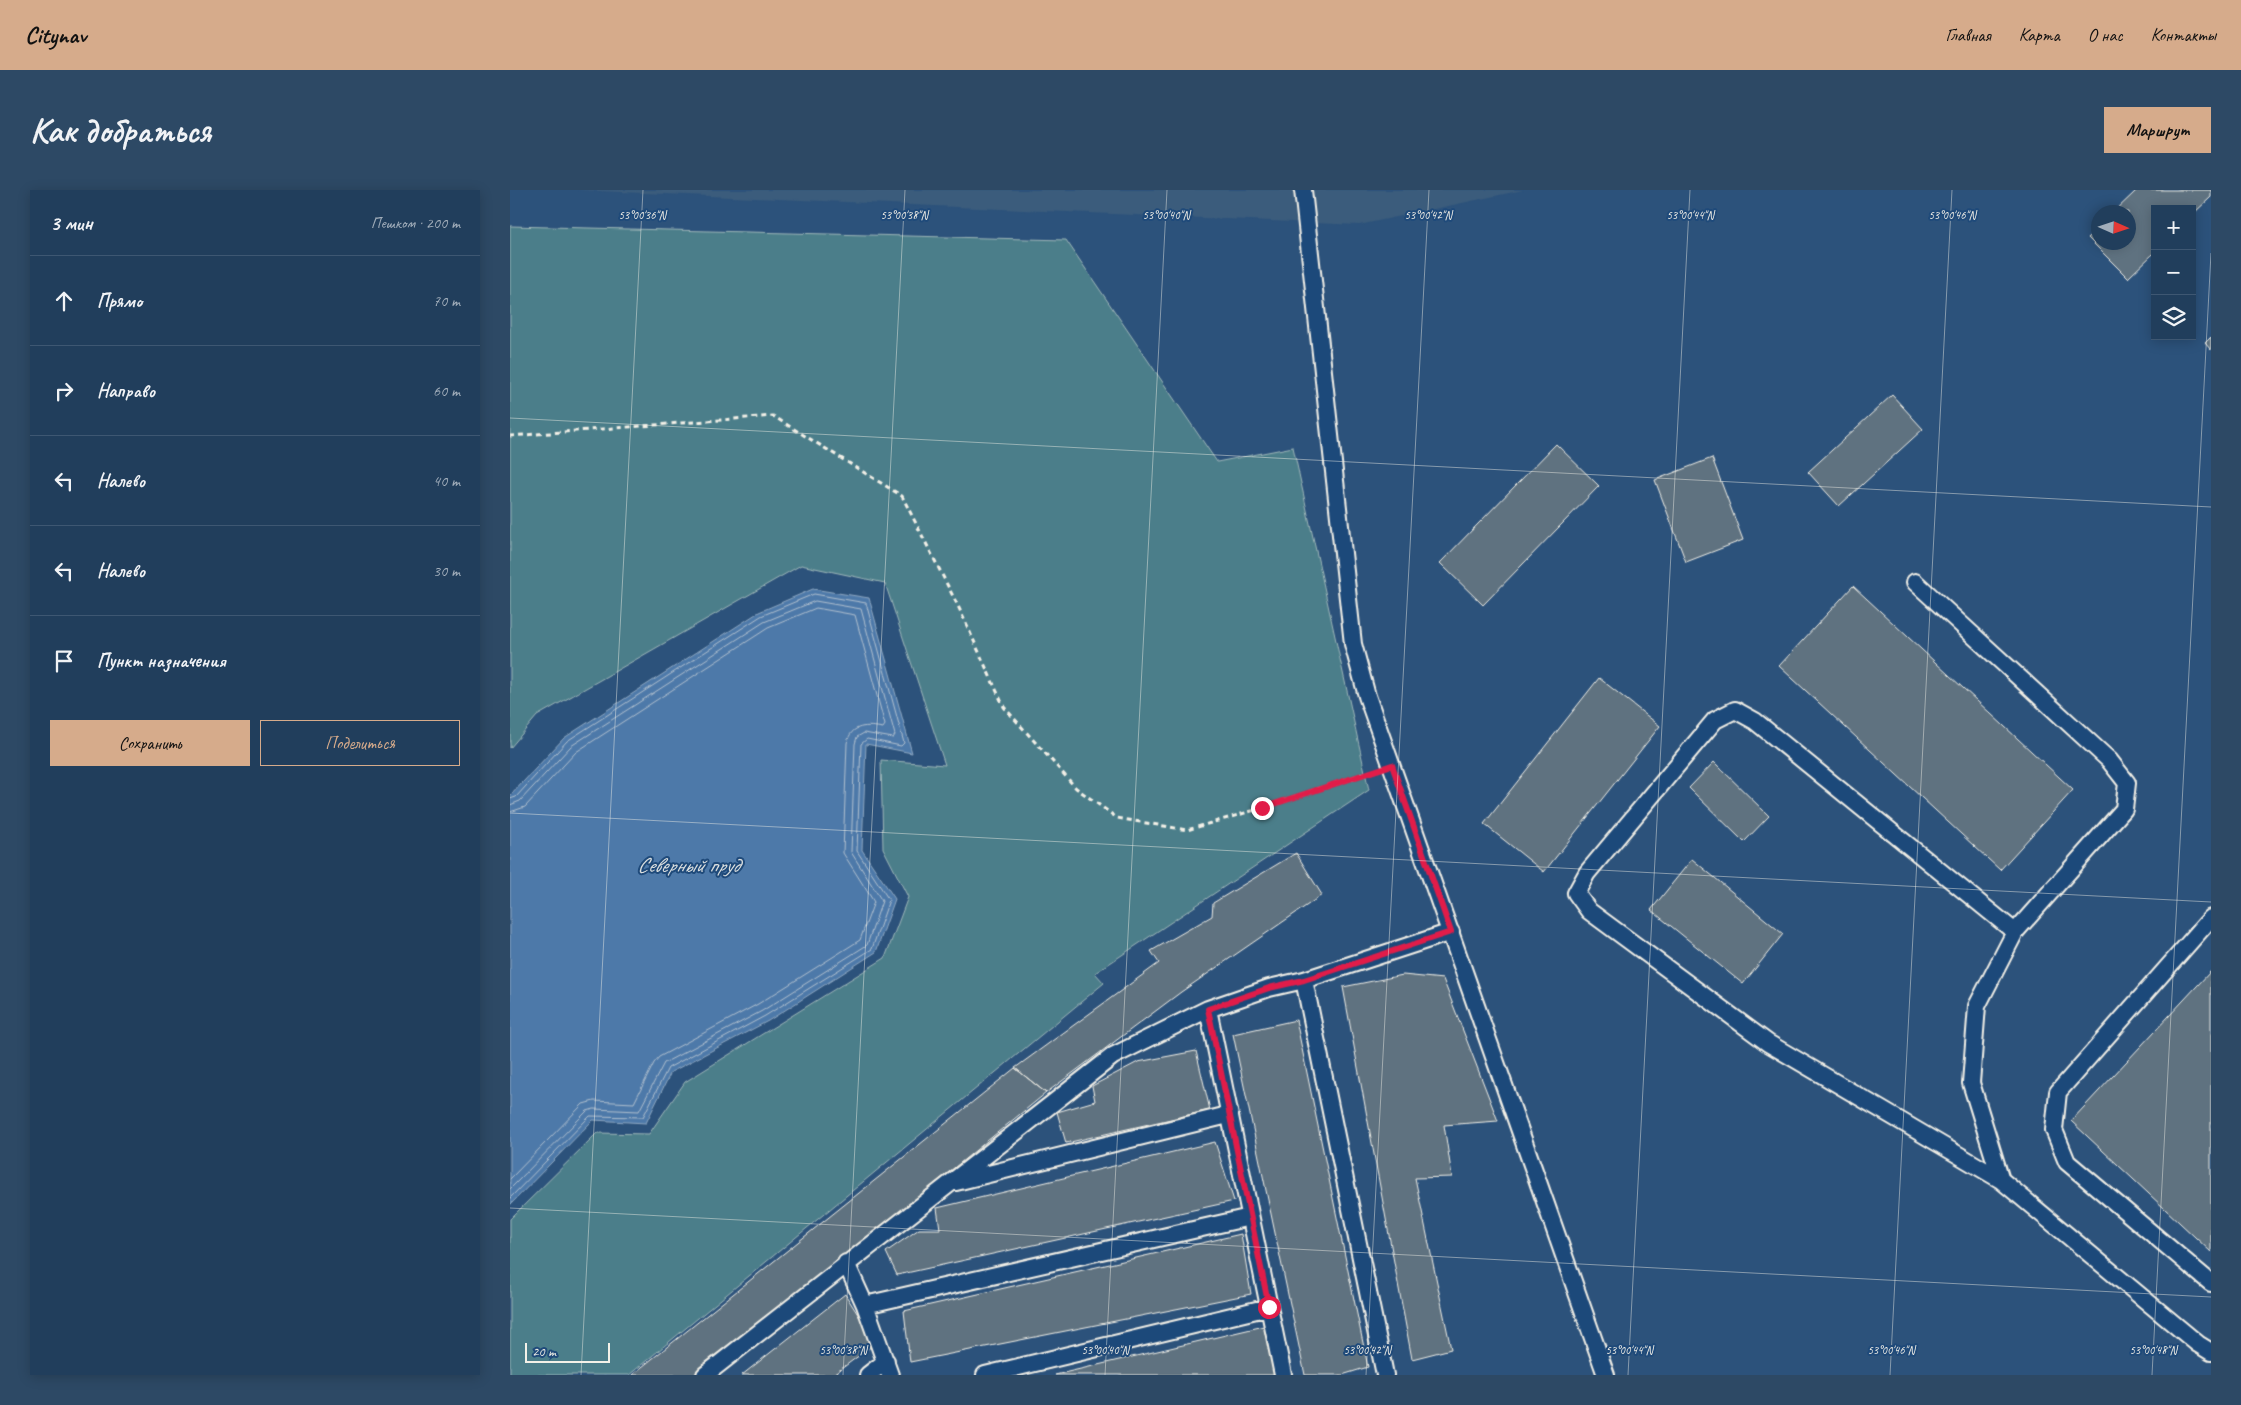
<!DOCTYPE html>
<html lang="ru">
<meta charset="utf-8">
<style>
body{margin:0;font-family:Caveat,sans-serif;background:#2d4965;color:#f1f3f6}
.controls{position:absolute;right:15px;top:15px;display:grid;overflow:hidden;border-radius:0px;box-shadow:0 2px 12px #0003}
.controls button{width:45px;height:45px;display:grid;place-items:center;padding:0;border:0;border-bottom:1px solid #3e5772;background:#213e5c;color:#f1f3f6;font:25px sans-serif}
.compass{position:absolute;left:1581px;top:15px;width:45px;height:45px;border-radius:50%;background:#213e5c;box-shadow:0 2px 12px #0003;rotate:93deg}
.scale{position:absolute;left:15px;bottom:12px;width:85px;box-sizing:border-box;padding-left:5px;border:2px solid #f4f1e8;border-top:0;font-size:14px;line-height:18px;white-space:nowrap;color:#f4f1e8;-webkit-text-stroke:4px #1f4a7a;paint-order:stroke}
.stop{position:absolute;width:15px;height:15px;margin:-11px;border:4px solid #e11d48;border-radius:50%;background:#fff}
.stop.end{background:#e11d48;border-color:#fff;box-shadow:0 1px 5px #0008}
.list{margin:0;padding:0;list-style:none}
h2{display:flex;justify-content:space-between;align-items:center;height:65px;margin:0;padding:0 20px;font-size:21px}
h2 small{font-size:16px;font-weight:400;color:#a2aebb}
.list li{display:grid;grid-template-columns:32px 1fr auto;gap:15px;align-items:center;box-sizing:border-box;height:90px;padding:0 20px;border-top:1px solid #3e5772}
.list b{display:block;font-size:19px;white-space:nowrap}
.list em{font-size:16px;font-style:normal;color:#a2aebb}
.actions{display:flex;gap:10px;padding:15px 20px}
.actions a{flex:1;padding:11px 0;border:1px solid #d6ab8b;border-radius:0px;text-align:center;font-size:18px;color:#d6ab8b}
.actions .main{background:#d6ab8b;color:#111}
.icon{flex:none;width:28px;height:28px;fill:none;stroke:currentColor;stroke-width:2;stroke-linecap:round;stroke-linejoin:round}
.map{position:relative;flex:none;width:1701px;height:1185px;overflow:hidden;border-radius:0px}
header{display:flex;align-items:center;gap:30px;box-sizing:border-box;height:70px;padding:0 25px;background:#d6ab8b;color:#111}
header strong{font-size:24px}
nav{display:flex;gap:28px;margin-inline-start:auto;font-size:18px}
.intro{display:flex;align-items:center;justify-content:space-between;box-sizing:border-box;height:120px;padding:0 30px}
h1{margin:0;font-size:35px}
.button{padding:12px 22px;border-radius:0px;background:#d6ab8b;color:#111;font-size:18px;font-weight:700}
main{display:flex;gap:30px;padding:0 30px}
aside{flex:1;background:#213e5c;border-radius:0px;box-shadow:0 2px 12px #0003}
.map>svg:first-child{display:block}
</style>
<header>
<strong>Citynav</strong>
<nav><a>Главная</a><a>Карта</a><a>О нас</a><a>Контакты</a></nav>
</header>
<div class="intro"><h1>Как добраться</h1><a class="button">Маршрут</a></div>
<main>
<aside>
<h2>3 мин<small>Пешком · 200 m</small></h2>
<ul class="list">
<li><svg class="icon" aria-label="ahead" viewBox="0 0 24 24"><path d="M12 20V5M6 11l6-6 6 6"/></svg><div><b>Прямо</b></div><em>70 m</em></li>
<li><svg class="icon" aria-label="right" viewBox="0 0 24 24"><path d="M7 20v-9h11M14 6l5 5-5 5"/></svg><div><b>Направо</b></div><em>60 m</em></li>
<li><svg class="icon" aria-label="left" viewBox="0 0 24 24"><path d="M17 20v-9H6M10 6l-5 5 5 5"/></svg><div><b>Налево</b></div><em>40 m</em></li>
<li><svg class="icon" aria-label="left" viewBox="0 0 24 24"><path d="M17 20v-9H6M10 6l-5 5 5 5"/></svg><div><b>Налево</b></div><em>30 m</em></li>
<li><svg class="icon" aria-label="arrive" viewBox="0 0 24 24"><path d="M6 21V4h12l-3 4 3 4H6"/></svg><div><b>Пункт назначения</b></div></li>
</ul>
<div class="actions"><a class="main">Сохранить</a><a>Поделиться</a></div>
</aside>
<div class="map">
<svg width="1701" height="1185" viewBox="0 0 1701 1185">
<rect width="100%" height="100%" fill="#2c527b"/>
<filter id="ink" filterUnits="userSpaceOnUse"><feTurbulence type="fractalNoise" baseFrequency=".02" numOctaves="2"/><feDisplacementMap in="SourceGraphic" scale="10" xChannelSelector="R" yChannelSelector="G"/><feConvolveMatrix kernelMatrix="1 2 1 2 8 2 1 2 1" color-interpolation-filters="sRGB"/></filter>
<g filter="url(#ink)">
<path fill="#3b5c7c" d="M 67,0 L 1013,0 L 849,35 Z"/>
<path fill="#4b7e8a" stroke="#a0b8b9" d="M 0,36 L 556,50 L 707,272 L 783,257 L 859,600 L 585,783 L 594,793 L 119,1185 L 0,1185 L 0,1029 L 87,943 L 139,944 L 175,892 L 375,768 L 398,707 L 373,658 L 371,570 L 435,575 L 375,393 L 291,375 L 27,526 L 0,558 Z"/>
<path fill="#4e79a9" stroke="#90a9c2" d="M 303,399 L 359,408 L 402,563 L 356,554 L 352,660 L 385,709 L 366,762 L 258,831 L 161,882 L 136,933 L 83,930 L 0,1015 L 0,606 L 54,548 L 249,422 Z"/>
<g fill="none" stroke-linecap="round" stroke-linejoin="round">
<path stroke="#b2c1cf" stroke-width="1" d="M 0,609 L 6,607 L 57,551 L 251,426 L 304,404 L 356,413 L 394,553 L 391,556 L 357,549 L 351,554 L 347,661 L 379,710 L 362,759 L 255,826 L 158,878 L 133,927 L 80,926 L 0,1008
M 0,615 L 10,611 L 61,556 L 254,432 L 305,411 L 351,419 L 385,545 L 383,548 L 354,543 L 347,547 L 345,554 L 341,662 L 372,711 L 357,755 L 252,821 L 154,873 L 129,921 L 84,919 L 77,921 L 0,999
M 0,622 L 15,617 L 66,562 L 258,438 L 306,418 L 345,425 L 375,535 L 373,538 C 357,535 341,534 337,553 L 333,663 L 364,712 L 350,750 L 248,814 L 149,867 L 144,873 L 124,913 L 84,911 L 73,914 L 0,989"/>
</g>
<path fill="#5e7280" stroke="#f4f1e8" d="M 1627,0 L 1701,0 L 1701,7 L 1682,25 L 1682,19 L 1645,19 L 1645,62 L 1618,88 L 1578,48 L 1588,37 L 1588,52 L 1618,52 L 1618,22 L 1604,22 Z
M 1701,147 L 1701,160 L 1695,153 Z
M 1382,205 L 1413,239 L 1329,316 L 1298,282 Z
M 1046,254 L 1089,296 L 973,415 L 930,373 Z
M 1202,268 L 1233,350 L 1176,372 L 1145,290 Z
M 1343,396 L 1563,600 L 1490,680 L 1269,476 Z
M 1089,488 L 1150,536 L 1034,682 L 974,634 Z
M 1204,572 L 1259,626 L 1234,652 L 1179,598 Z
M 786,663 L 812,705 L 671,802 L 536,903 L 505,878 L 649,773 L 641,761 L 702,726 L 703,713 Z
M 1182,669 L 1273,744 L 1233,794 L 1141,720 Z
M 1701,781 L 1701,1062 L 1561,931 Z
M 893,785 L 933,789 L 988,931 L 934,935 L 942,987 L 905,988 L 941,1159 L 902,1169 L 833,797 Z
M 786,830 L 858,1177 L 832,1185 L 795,1185 L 723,844 Z
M 686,861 L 700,920 L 556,953 L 547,922 L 585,911 L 582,896 L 628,872 Z
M 505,878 L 536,903 L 190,1185 L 122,1185 Z
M 705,952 L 724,1011 L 387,1085 L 376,1062 L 409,1039 L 430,1039 L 427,1018 Z
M 731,1044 L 741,1104 L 400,1172 L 394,1121 Z
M 335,1104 L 366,1153 L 323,1185 L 232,1185 Z
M 754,1136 L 766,1185 L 545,1185 Z"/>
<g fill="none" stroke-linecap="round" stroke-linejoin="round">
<g stroke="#f4f1e8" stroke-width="20">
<path id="lane" d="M 793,0 L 843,454 L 857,506 L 1096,1185
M 1405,392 L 1599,570 L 1617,593 L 1614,619 L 1505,742
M 1701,728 L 1548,902 L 1544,940 L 1557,972 L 1701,1093
M 794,790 L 875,1185
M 698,819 L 773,1185
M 1491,990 L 1461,893 L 1467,816 L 1505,742 L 1245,531 L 1225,520 L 1205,530 L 1077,683 L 1066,703 L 1079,721 L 1258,853 L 1491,990 L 1688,1154 L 1701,1162
M 446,992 L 718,925
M 336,1073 L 355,1115 L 380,1185
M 355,1115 L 740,1027
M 195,1185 L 603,866 L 698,819 L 759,798 L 794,790 L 941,742
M 358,1185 L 376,1171
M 475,1185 L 759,1117"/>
</g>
<path stroke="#f4f1e8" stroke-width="3" stroke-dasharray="5 4" stroke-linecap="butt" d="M 0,246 L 263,226 L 392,306 L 448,416 L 494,517 L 566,598 L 607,628 L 677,640 L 752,618 L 860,582"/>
<use href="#lane" stroke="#1f4a7a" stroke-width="16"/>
</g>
</g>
<g fill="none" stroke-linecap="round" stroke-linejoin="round" filter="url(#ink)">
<path stroke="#e11d48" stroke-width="6" d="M 752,618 L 882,575 L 941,742 L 794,790 L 759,798 L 698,819 L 759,1117"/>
</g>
<path fill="none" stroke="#f4f1e8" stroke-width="1" stroke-opacity="0.45" d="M 0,228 L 1701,317M 0,623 L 1701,712M 0,1018 L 1701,1107M 71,1185 L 133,0M 333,1185 L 395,0M 595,1185 L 657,0M 856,1185 L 919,0M 1118,1185 L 1180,0M 1380,1185 L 1442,0M 1642,1185 L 1701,63"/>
<g text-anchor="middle" stroke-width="4" stroke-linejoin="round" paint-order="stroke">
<g font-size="21" font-style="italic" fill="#dbdfdf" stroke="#1f4a7a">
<text x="178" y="682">Северный пруд</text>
</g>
</g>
<g font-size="12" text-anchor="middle" fill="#f4f1e8" stroke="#1f4a7a" stroke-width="4" stroke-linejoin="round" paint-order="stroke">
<text x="132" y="29">53°00'36"N</text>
<text x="394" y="29">53°00'38"N</text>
<text x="656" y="29">53°00'40"N</text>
<text x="918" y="29">53°00'42"N</text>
<text x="1180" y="29">53°00'44"N</text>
<text x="1442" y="29">53°00'46"N</text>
<text x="333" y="1164">53°00'38"N</text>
<text x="595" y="1164">53°00'40"N</text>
<text x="857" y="1164">53°00'42"N</text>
<text x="1119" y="1164">53°00'44"N</text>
<text x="1381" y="1164">53°00'46"N</text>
<text x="1643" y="1164">53°00'48"N</text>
</g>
</svg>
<div class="controls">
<button>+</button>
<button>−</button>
<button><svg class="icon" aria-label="layers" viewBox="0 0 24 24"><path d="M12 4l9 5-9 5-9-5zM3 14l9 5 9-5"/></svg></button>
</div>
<svg class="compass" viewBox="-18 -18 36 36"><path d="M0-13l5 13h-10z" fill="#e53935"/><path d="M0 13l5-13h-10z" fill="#a2aebb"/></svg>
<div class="scale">20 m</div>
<div class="stop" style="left:759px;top:1117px"></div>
<div class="stop end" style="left:752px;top:618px"></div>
</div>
</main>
